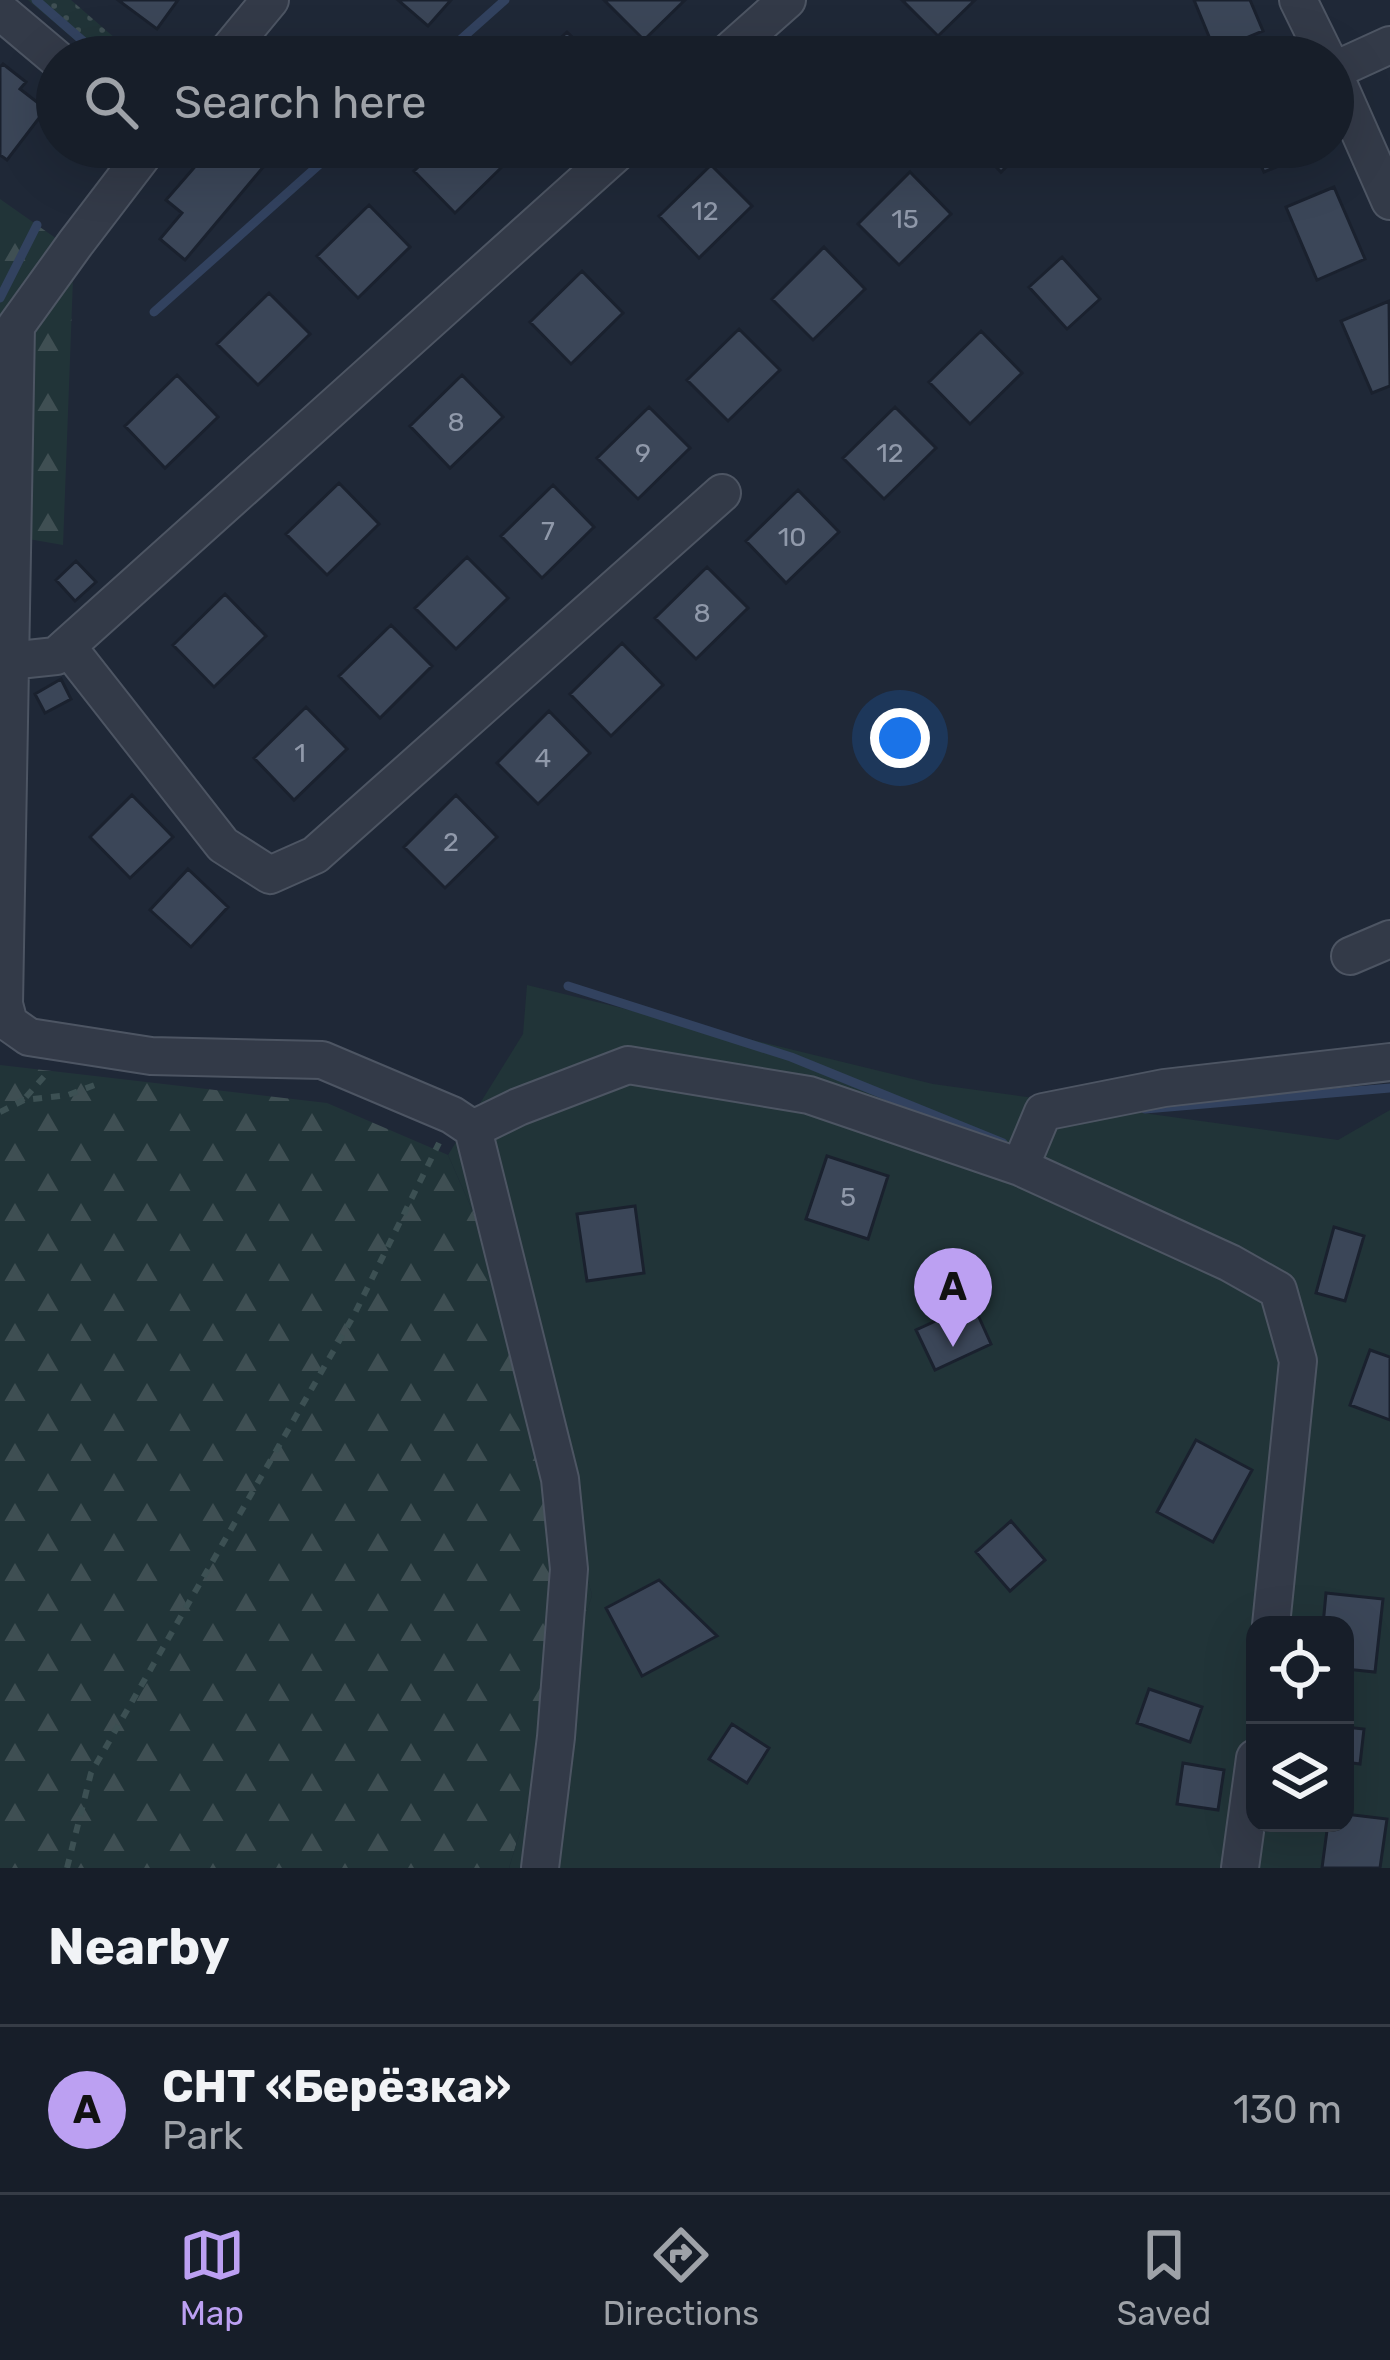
<!DOCTYPE html>
<meta charset="utf-8">
<style>
body{margin:0;font-family:Rubik,sans-serif;background:#202731;color:#f1f3f6}
.controls{position:absolute;right:36px;bottom:36px;display:grid;overflow:hidden;border-radius:24px;box-shadow:0 12px 48px #0002}
.controls button{width:108px;height:108px;display:grid;place-items:center;padding:0;border:0;border-bottom:3px solid #363c46;background:#171e29;color:#f1f3f6;font:60px sans-serif}
.you{position:absolute;left:900px;top:738px;width:42px;height:42px;margin:-30px;border:9px solid #fff;border-radius:50%;background:#1a73e8;box-shadow:0 0 0 18px #1a73e833}
.badge{display:grid;place-items:center;width:78px;height:78px;border-radius:50%;background:#bca0f2;color:#111;font-size:39px;font-weight:700}
.pin{position:absolute;translate:-50% -99px;filter:drop-shadow(0 3px 6px #0008)}
.pin::after{content:'';position:absolute;top:63px;width:42px;height:36px;background:inherit;clip-path:polygon(0 0,100% 0,50% 100%)}
.list{margin:0;padding:0;list-style:none}
h2{display:flex;justify-content:space-between;align-items:center;height:156px;margin:0;padding:0 48px;font-size:51px}
h2 small{font-size:39px;font-weight:400;color:#9ea2a8}
.list li{display:grid;grid-template-columns:78px 1fr auto;gap:36px;align-items:center;box-sizing:border-box;height:168px;padding:0 48px;border-top:3px solid #363c46}
.list b{display:block;font-size:45px;white-space:nowrap}
.list p{margin:0;font-size:39px;white-space:nowrap;color:#9ea2a8}
.list em{font-size:39px;font-style:normal;color:#9ea2a8}
.icon{flex:none;width:66px;height:66px;fill:none;stroke:currentColor;stroke-width:2;stroke-linecap:round;stroke-linejoin:round}
.map{position:relative;flex:none;width:1390px;height:1868px;overflow:hidden}
.search{position:absolute;background:#171e29;box-shadow:0 12px 48px #0002;left:36px;right:36px;top:36px;height:132px;display:flex;align-items:center;gap:30px;box-sizing:border-box;padding:0 42px;border-radius:66px;color:#9ea2a8;font-size:45px}
.sheet{height:324px;background:#171e29}
nav{display:flex;justify-content:space-around;align-items:center;box-sizing:border-box;height:168px;border-top:3px solid #363c46;background:#171e29;font-size:33px;color:#9ea2a8}
nav a{display:grid;justify-items:center;gap:6px}
nav .on{color:#bca0f2}
.map>svg:first-child{display:block}
</style>
<div class="map">
<svg width="1390" height="1868" viewBox="0 0 1390 1868">
<defs>
<pattern id="grass-dots" width="8" height="8" patternUnits="userSpaceOnUse" patternTransform="scale(3)"><rect width="8" height="8" fill="#213438"/><path d="M2 2h.1M6 6h.1" fill="none" stroke="#3f4f53" stroke-width="1.8" stroke-linecap="round"/></pattern>
<pattern id="forest-firs" width="22" height="20" patternUnits="userSpaceOnUse" patternTransform="scale(3)"><rect width="22" height="20" fill="#213438"/><path d="M5 1l3.5 6h-7zM16 11l3.5 6h-7z" fill="#3f4f53"/></pattern>
</defs>
<rect width="100%" height="100%" fill="#1f2837"/>
<path fill="url(#grass-dots)" d="M 28,0 L 71,0 L 131,52 L 118,57 L 95,57 Z"/>
<path fill="url(#forest-firs)" d="M 0,199 L 74,251 L 63,545 L 0,534 Z
M 0,1065 L 327,1103 L 448,1155 L 474,1214 L 560,1479 L 592,1595 L 509,1868 L 0,1868 Z"/>
<path fill="#213438" fill-rule="evenodd" d="M 527,985 L 933,1084 L 1338,1140 L 1390,1110 L 1390,1868 L 509,1868 L 592,1595 L 560,1479 L 474,1214 L 448,1155 L 523,1034 ZM 1255,1625 L 1345,1625 L 1345,1823 L 1255,1823 Z"/>
<g fill="none" stroke-linecap="round" stroke-linejoin="round">
<path stroke="#32425f" stroke-width="9" d="M 36,0 L 99,55
M 441,57 L 505,0
M 0,298 L 37,225
M 154,312 L 339,147
M 568,986 L 791,1057 L 1003,1143
M 1145,1109 L 1390,1088"/>
</g>
<path fill="#3b4658" stroke="#1a212e" stroke-width="3" d="M 118,0 L 178,0 L 157,29 Z
M 398,0 L 451,0 L 428,26 Z
M 604,0 L 685,0 L 644,40 Z
M 902,0 L 975,0 L 938,36 Z
M 1194,0 L 1250,0 L 1263,31 L 1215,51 Z
M 567,32 L 592,57 L 541,57 Z
M 3,64 L 26,82 L 20,89 L 46,109 L 7,160 L 0,155 L 0,67 Z
M 212,147 L 255,147 L 270,159 L 185,260 L 160,239 L 182,213 L 166,200 Z
M 439,147 L 493,147 L 507,162 L 455,213 L 414,171 Z
M 977,147 L 1026,147 L 1001,172 Z
M 1253,147 L 1310,147 L 1312,152 L 1264,172 Z
M 711,165 L 752,206 L 699,258 L 659,216 Z
M 910,172 L 951,214 L 899,265 L 858,224 Z
M 1334,187 L 1365,259 L 1317,280 L 1286,207 Z
M 369,205 L 410,247 L 358,298 L 317,256 Z
M 824,247 L 865,289 L 813,340 L 772,299 Z
M 1062,257 L 1100,299 L 1067,329 L 1029,287 Z
M 582,271 L 623,313 L 571,364 L 530,322 Z
M 269,293 L 310,334 L 258,385 L 217,344 Z
M 1389,301 L 1390,386 L 1372,393 L 1341,321 Z
M 739,329 L 780,370 L 728,421 L 687,380 Z
M 981,331 L 1022,373 L 970,424 L 929,382 Z
M 177,375 L 218,417 L 165,468 L 125,426 Z
M 462,375 L 503,417 L 450,468 L 410,426 Z
M 649,407 L 690,448 L 638,499 L 597,458 Z
M 895,407 L 936,448 L 884,499 L 843,458 Z
M 339,483 L 379,524 L 327,575 L 286,534 Z
M 553,485 L 594,527 L 542,578 L 501,536 Z
M 798,490 L 839,532 L 786,583 L 746,541 Z
M 467,557 L 508,598 L 456,649 L 415,608 Z
M 76,561 L 96,582 L 75,601 L 56,580 Z
M 707,567 L 748,608 L 696,659 L 655,618 Z
M 225,594 L 266,636 L 214,687 L 173,645 Z
M 391,625 L 432,666 L 380,718 L 339,676 Z
M 622,643 L 663,685 L 611,736 L 570,694 Z
M 61,679 L 71,699 L 45,713 L 35,694 Z
M 306,707 L 347,749 L 294,800 L 254,758 Z
M 549,711 L 590,753 L 538,804 L 497,763 Z
M 132,795 L 173,837 L 130,878 L 90,837 Z
M 456,795 L 497,837 L 445,888 L 404,847 Z
M 188,869 L 228,907 L 191,947 L 150,910 Z
M 827,1156 L 888,1176 L 868,1239 L 806,1219 Z
M 635,1206 L 644,1273 L 587,1281 L 577,1214 Z
M 1334,1227 L 1364,1236 L 1345,1301 L 1316,1293 Z
M 973,1304 L 991,1344 L 935,1370 L 916,1330 Z
M 1370,1350 L 1390,1357 L 1390,1420 L 1350,1405 Z
M 1196,1440 L 1252,1470 L 1213,1542 L 1157,1512 Z
M 1011,1521 L 1045,1560 L 1010,1591 L 976,1552 Z
M 659,1580 L 717,1636 L 642,1676 L 606,1608 Z
M 1326,1593 L 1383,1599 L 1375,1672 L 1345,1669 L 1345,1625 L 1323,1625 Z
M 1149,1689 L 1202,1707 L 1190,1742 L 1137,1723 Z
M 732,1724 L 769,1748 L 747,1783 L 709,1759 Z
M 1345,1727 L 1364,1729 L 1360,1764 L 1345,1762 Z
M 1183,1763 L 1224,1770 L 1218,1810 L 1177,1804 Z
M 1345,1814 L 1387,1819 L 1380,1868 L 1322,1868 L 1328,1823 L 1345,1823 Z"/>
<g fill="none" stroke-linecap="round" stroke-linejoin="round">
<g stroke="#4d5563" stroke-width="40">
<path id="minor" d="M 1298,0 L 1326,57
M 0,11 L 57,59
M 223,57 L 270,0
M 723,57 L 787,0
M 1333,71 L 1390,45
M 1333,72 L 1390,201
M 149,147 L 75,244 L 16,326 L 4,1004 L 9,1023 L 29,1037 L 151,1056 L 322,1060 L 452,1115 L 473,1129 L 560,1479 L 569,1569 L 556,1737 L 540,1868
M 67,646 L 223,845 L 270,875 L 315,855 L 722,493
M 9,661 L 56,656 L 623,147
M 1350,956 L 1390,939
M 473,1129 L 518,1107 L 628,1065 L 809,1095 L 1020,1167 L 1230,1263 L 1278,1290 L 1298,1361 L 1271,1625
M 1020,1167 L 1043,1112 L 1164,1088 L 1390,1062
M 1240,1868 L 1255,1758"/>
</g>
<path stroke="#3c5053" stroke-width="6" stroke-dasharray="9 9" stroke-linecap="butt" d="M 26,1097 L 49,1071
M 0,1112 L 24,1100 L 68,1095 L 100,1083
M 67,1868 L 91,1773 L 354,1315 L 439,1143"/>
<use href="#minor" stroke="#333a48" stroke-width="36"/>
</g>
<g text-anchor="middle" stroke-width="9" stroke-linejoin="round" paint-order="stroke">
<g font-size="27" fill="#9099aa">
<text x="705" y="220">12</text>
<text x="905" y="228">15</text>
<text x="456" y="431">8</text>
<text x="643" y="462">9</text>
<text x="890" y="462">12</text>
<text x="548" y="540">7</text>
<text x="792" y="546">10</text>
<text x="702" y="622">8</text>
<text x="300" y="762">1</text>
<text x="543" y="767">4</text>
<text x="451" y="851">2</text>
<text x="848" y="1206">5</text>
</g>
</g>
</svg>
<div class="controls">
<button><svg class="icon" aria-label="locate" viewBox="0 0 24 24"><circle cx="12" cy="12" r="6"/><path d="M12 2v4M12 18v4M2 12h4M18 12h4"/></svg></button>
<button><svg class="icon" aria-label="layers" viewBox="0 0 24 24"><path d="M12 4l9 5-9 5-9-5zM3 14l9 5 9-5"/></svg></button>
</div>
<div class="you"></div>
<div class="pin badge" style="left:953px;top:1347px">A</div>
<div class="search"><svg class="icon" aria-label="search" viewBox="0 0 24 24"><circle cx="10" cy="10" r="6"/><path d="M15 15l6 6"/></svg>Search here</div>
</div>
<section class="sheet">
<h2>Nearby<small></small></h2>
<ul class="list">
<li><span class="badge">A</span><div><b>СНТ «Берёзка»</b><p>Park</p></div><em>130 m</em></li>
</ul>
</section>
<nav>
<a class="on"><svg class="icon" aria-label="map" viewBox="0 0 24 24"><path d="M3 6l6-2 6 2 6-2v14l-6 2-6-2-6 2zM9 4v14M15 6v14"/></svg>Map</a>
<a><svg class="icon" aria-label="directions" viewBox="0 0 24 24"><path d="M12 3l9 9-9 9-9-9zM9 14v-3h6M13 9l2 2-2 2"/></svg>Directions</a>
<a><svg class="icon" aria-label="saved" viewBox="0 0 24 24"><path d="M7 4h10v16l-5-4-5 4z"/></svg>Saved</a>
</nav>
